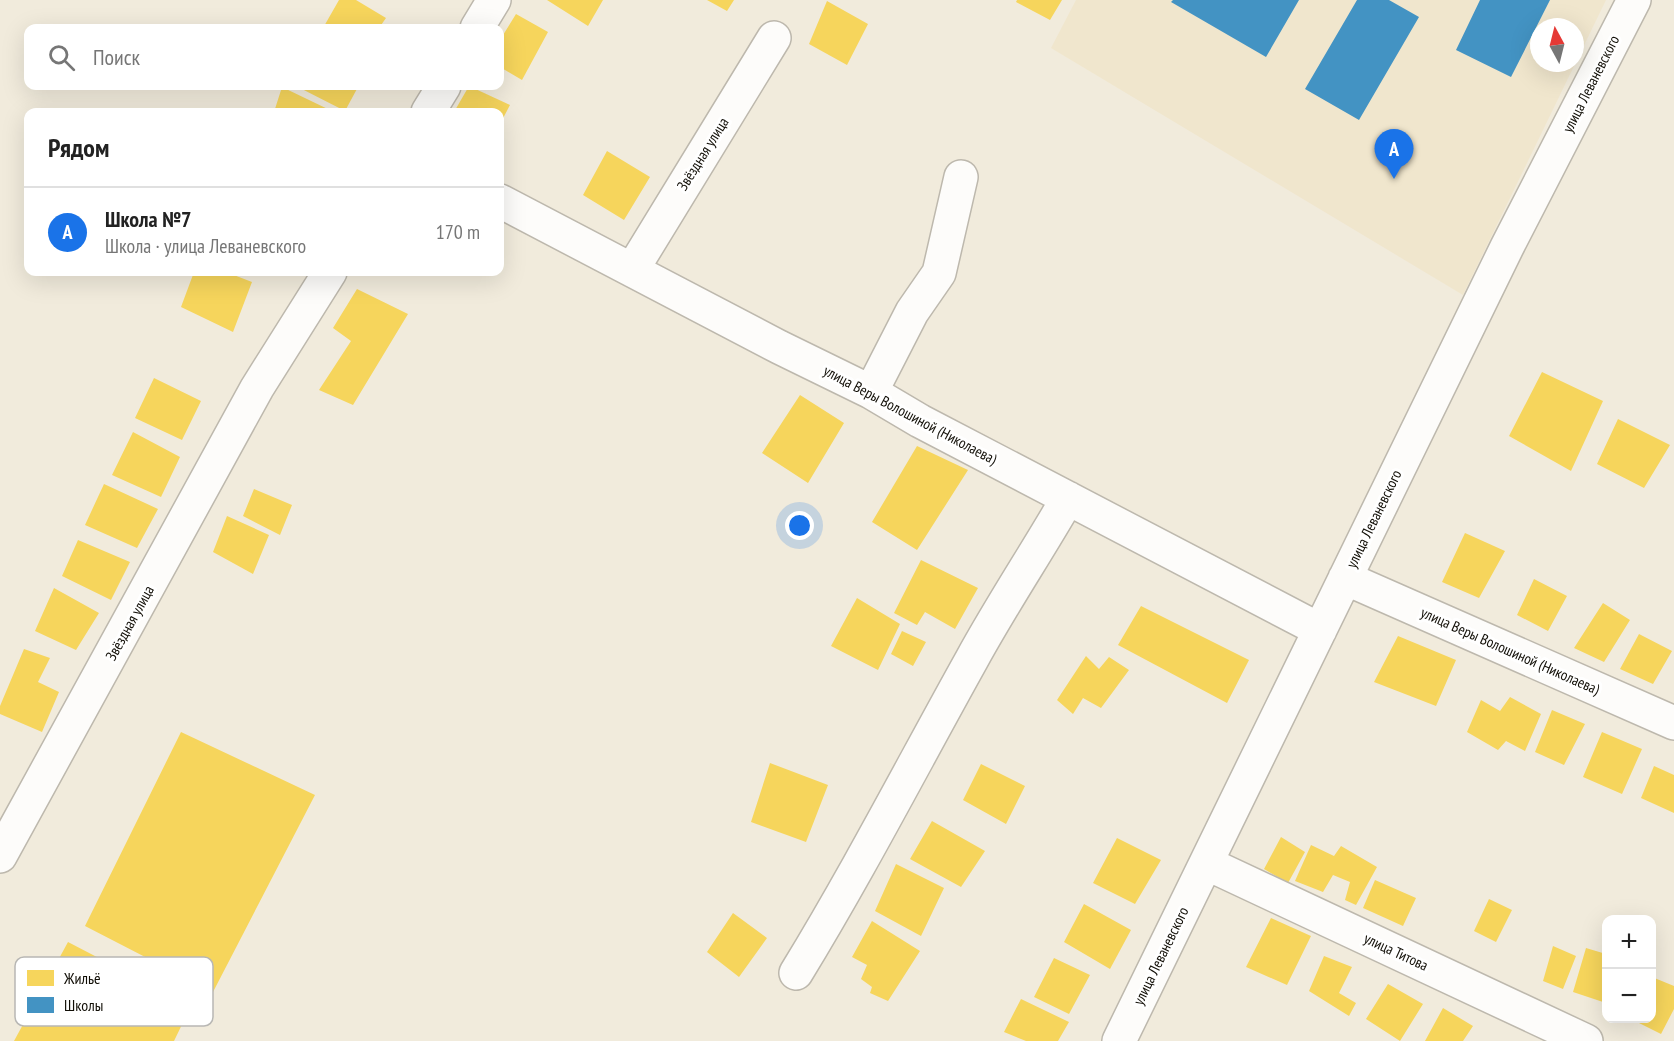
<!DOCTYPE html>
<html lang="ru">
<meta charset="utf-8">
<style>
body{margin:0;font-family:"PT Sans Narrow",sans-serif;background:#f2f2f2;color:#222}
.controls{position:absolute;right:18px;bottom:18px;display:grid;overflow:hidden;border-radius:12px;box-shadow:0 6px 24px #0002}
.controls button{width:54px;height:54px;display:grid;place-items:center;padding:0;border:0;border-bottom:2px solid #e0e0e0;background:#fff;color:#222;font:30px sans-serif}
.compass{position:absolute;left:1530px;top:18px;width:54px;height:54px;border-radius:50%;background:#fff;box-shadow:0 6px 24px #0002;rotate:353deg}
.you{position:absolute;left:800px;top:526px;width:21px;height:21px;margin:-15px;border:4px solid #fff;border-radius:50%;background:#1a73e8;box-shadow:0 0 0 9px #1a73e833}
.badge{display:grid;place-items:center;width:39px;height:39px;border-radius:50%;background:#1a73e8;color:#fff;font-size:20px;font-weight:700}
.pin{position:absolute;translate:-50% -50px;filter:drop-shadow(0 2px 3px #0008)}
.pin::after{content:'';position:absolute;top:32px;width:21px;height:18px;background:inherit;clip-path:polygon(0 0,100% 0,50% 100%)}
.list{margin:0;padding:0;list-style:none}
h2{display:flex;justify-content:space-between;align-items:center;height:78px;margin:0;padding:0 24px;font-size:26px}
h2 small{font-size:20px;font-weight:400;color:#767676}
.list li{display:grid;grid-template-columns:39px 1fr auto;gap:18px;align-items:center;box-sizing:border-box;height:90px;padding:0 24px;border-top:2px solid #e0e0e0}
.list b{display:block;font-size:22px;white-space:nowrap}
.list p{margin:0;font-size:20px;white-space:nowrap;color:#767676}
.list em{font-size:20px;font-style:normal;color:#767676}
.icon{flex:none;width:33px;height:33px;fill:none;stroke:currentColor;stroke-width:2;stroke-linecap:round;stroke-linejoin:round}
.map{position:relative;flex:none;width:1674px;height:1041px;overflow:hidden}
.search{position:absolute;background:#fff;box-shadow:0 6px 24px #0002;left:24px;top:24px;width:480px;height:66px;display:flex;align-items:center;gap:15px;box-sizing:border-box;padding:0 21px;border-radius:12px;color:#767676;font-size:22px}
.panel{position:absolute;background:#fff;box-shadow:0 6px 24px #0002;left:24px;top:108px;width:480px;height:168px;border-radius:12px}
.map>svg:first-child{display:block}
</style>
<div class="map">
<svg width="1674" height="1041" viewBox="0 0 1674 1041">
<rect width="100%" height="100%" fill="#f1ebdc"/>
<path fill="#f0e6cd" fill-rule="evenodd" d="M 1076,0 L 1606,0 L 1463,295 L 1051,48 ZM 1539,27 L 1575,27 L 1575,63 L 1539,63 Z"/>
<path fill="#f6d55c" d="M 339,0 L 356,0 L 386,18 L 379,28 L 323,28 Z
M 547,0 L 603,0 L 588,26 Z
M 707,0 L 734,0 L 727,11 Z
M 1017,0 L 1062,0 L 1050,20 L 1016,2 Z
M 827,1 L 868,24 L 847,65 L 809,44 Z
M 516,14 L 548,32 L 522,80 L 500,67 L 500,40 Z
M 296,86 L 356,86 L 358,87 L 345,111 Z
M 469,86 L 510,105 L 500,124 L 500,112 L 454,112 Z
M 282,87 L 334,112 L 274,112 Z
M 607,151 L 650,177 L 624,220 L 583,195 Z
M 194,272 L 226,272 L 252,282 L 233,332 L 181,307 Z
M 357,289 L 408,314 L 353,405 L 319,390 L 351,341 L 333,328 Z
M 1542,372 L 1603,401 L 1571,471 L 1509,436 Z
M 154,378 L 201,401 L 182,440 L 135,418 Z
M 800,395 L 844,423 L 808,483 L 762,453 Z
M 1618,419 L 1670,445 L 1644,488 L 1597,464 Z
M 133,432 L 180,457 L 161,497 L 112,475 Z
M 917,446 L 968,470 L 917,550 L 872,522 Z
M 104,484 L 158,509 L 137,548 L 85,525 Z
M 254,489 L 292,505 L 280,535 L 243,516 Z
M 227,516 L 269,535 L 253,574 L 213,552 Z
M 1465,533 L 1505,551 L 1479,598 L 1442,582 Z
M 78,540 L 130,562 L 111,600 L 62,576 Z
M 921,560 L 978,588 L 955,629 L 925,612 L 917,625 L 894,613 Z
M 1534,579 L 1567,596 L 1548,631 L 1517,615 Z
M 54,588 L 99,613 L 76,650 L 35,631 Z
M 857,598 L 900,624 L 878,670 L 831,646 Z
M 1603,603 L 1630,620 L 1604,662 L 1574,648 Z
M 1141,606 L 1249,660 L 1227,703 L 1118,645 Z
M 902,631 L 926,642 L 913,666 L 891,654 Z
M 1639,634 L 1672,651 L 1653,684 L 1620,669 Z
M 1398,636 L 1456,660 L 1436,706 L 1374,682 Z
M 24,649 L 50,658 L 38,682 L 59,692 L 42,732 L 0,714 L 0,706 Z
M 1086,656 L 1099,669 L 1109,657 L 1129,670 L 1101,708 L 1083,698 L 1073,714 L 1057,700 Z
M 1510,697 L 1541,714 L 1525,751 L 1506,741 L 1498,750 L 1467,732 L 1481,700 L 1500,711 Z
M 1552,710 L 1585,724 L 1564,765 L 1535,752 Z
M 181,732 L 315,795 L 213,992 L 85,926 Z
M 1602,732 L 1642,749 L 1622,794 L 1583,777 Z
M 770,763 L 828,785 L 806,842 L 751,822 Z
M 981,764 L 1025,786 L 1006,824 L 963,800 Z
M 1654,766 L 1674,775 L 1674,813 L 1641,798 Z
M 932,821 L 985,851 L 961,887 L 910,859 Z
M 1281,837 L 1305,852 L 1288,883 L 1264,869 Z
M 1117,838 L 1161,860 L 1135,904 L 1093,883 Z
M 1311,845 L 1334,856 L 1341,846 L 1377,867 L 1356,905 L 1345,900 L 1350,882 L 1333,875 L 1323,892 L 1295,881 Z
M 896,864 L 944,888 L 921,936 L 875,911 Z
M 1375,880 L 1416,898 L 1403,926 L 1363,908 Z
M 1489,899 L 1512,910 L 1496,942 L 1474,931 Z
M 1084,904 L 1131,930 L 1110,969 L 1064,942 Z
M 733,913 L 767,938 L 739,977 L 707,952 Z
M 1271,918 L 1311,936 L 1287,985 L 1246,967 Z
M 872,921 L 920,951 L 888,1001 L 870,993 L 872,987 L 861,979 L 867,965 L 852,957 Z
M 68,942 L 191,1006 L 174,1041 L 14,1041 Z
M 1553,946 L 1576,956 L 1563,989 L 1543,981 Z
M 1586,948 L 1606,954 L 1606,1003 L 1573,992 Z
M 1324,956 L 1352,967 L 1339,993 L 1356,1003 L 1349,1016 L 1309,991 Z
M 1054,958 L 1090,975 L 1069,1014 L 1034,997 Z
M 1652,977 L 1674,986 L 1674,1009 L 1661,1034 L 1629,1018 L 1652,1018 Z
M 1388,984 L 1423,1004 L 1400,1041 L 1366,1019 Z
M 1021,999 L 1069,1022 L 1058,1041 L 1026,1041 L 1004,1032 Z
M 1443,1008 L 1473,1026 L 1463,1041 L 1425,1041 Z"/>
<path fill="#4393c3" d="M 1173,0 L 1299,0 L 1266,57 L 1171,2 Z
M 1357,0 L 1389,0 L 1419,17 L 1359,120 L 1305,89 Z
M 1480,0 L 1550,0 L 1511,77 L 1456,50 Z"/>
<g fill="none" stroke-linecap="round" stroke-linejoin="round">
<g stroke="#bdb8ad" stroke-width="36">
<path id="minor" d="M 477,28 L 494,0
M 428,112 L 444,86
M 500,201 L 779,347 L 871,392 L 920,421 L 1320,630
M 632,270 L 774,38
M 871,392 L 912,312 L 939,273 L 961,177
M 1345,578 L 1674,723
M 0,856 L 257,388 L 330,272
M 1206,863 L 1586,1041
M 796,973 C 859,870 914,763 972,659 C 1002,604 1037,552 1068,498
M 1119,1041 L 1507,247 L 1634,0"/>
</g>
<use href="#minor" stroke="#fdfcfa" stroke-width="33"/>
</g>
<g text-anchor="middle" stroke-width="6" stroke-linejoin="round" paint-order="stroke">
<g font-size="15" fill="#110e06" stroke="#fff">
<text transform="translate(1591 84) rotate(-63)" y="5">улица Леваневского</text>
<text transform="translate(703 154) rotate(-58)" y="5">Звёздная улица</text>
<text transform="translate(910 415) rotate(28)" y="5">улица Веры Волошиной (Николаева)</text>
<text transform="translate(1374 519) rotate(-64)" y="5">улица Леваневского</text>
<text transform="translate(130 623) rotate(-61)" y="5">Звёздная улица</text>
<text transform="translate(1510 651) rotate(24)" y="5">улица Веры Волошиной (Николаева)</text>
<text transform="translate(1396 952) rotate(25)" y="5">улица Титова</text>
<text transform="translate(1161 956) rotate(-64)" y="5">улица Леваневского</text>
</g>
</g>
<rect x="15" y="957" width="198" height="69" rx="9" fill="#fff" stroke="#b8b7b4" stroke-width="1.5"/>
<rect x="27" y="970" width="27" height="16" fill="#f6d55c"/>
<rect x="27" y="997" width="27" height="16" fill="#4393c3"/>
<g font-size="16" fill="#110e06">
<text x="64" y="984">Жильё</text>
<text x="64" y="1011">Школы</text>
</g>
</svg>
<div class="controls">
<button>+</button>
<button>−</button>
</div>
<svg class="compass" viewBox="-18 -18 36 36"><path d="M0-13l5 13h-10z" fill="#e53935"/><path d="M0 13l5-13h-10z" fill="#767676"/></svg>
<div class="you"></div>
<div class="pin badge" style="left:1394px;top:179px">A</div>
<div class="search"><svg class="icon" aria-label="search" viewBox="0 0 24 24"><circle cx="10" cy="10" r="6"/><path d="M15 15l6 6"/></svg>Поиск</div>
<section class="panel">
<h2>Рядом<small></small></h2>
<ul class="list">
<li><span class="badge">A</span><div><b>Школа №7</b><p>Школа · улица Леваневского</p></div><em>170 m</em></li>
</ul>
</section>
</div>
